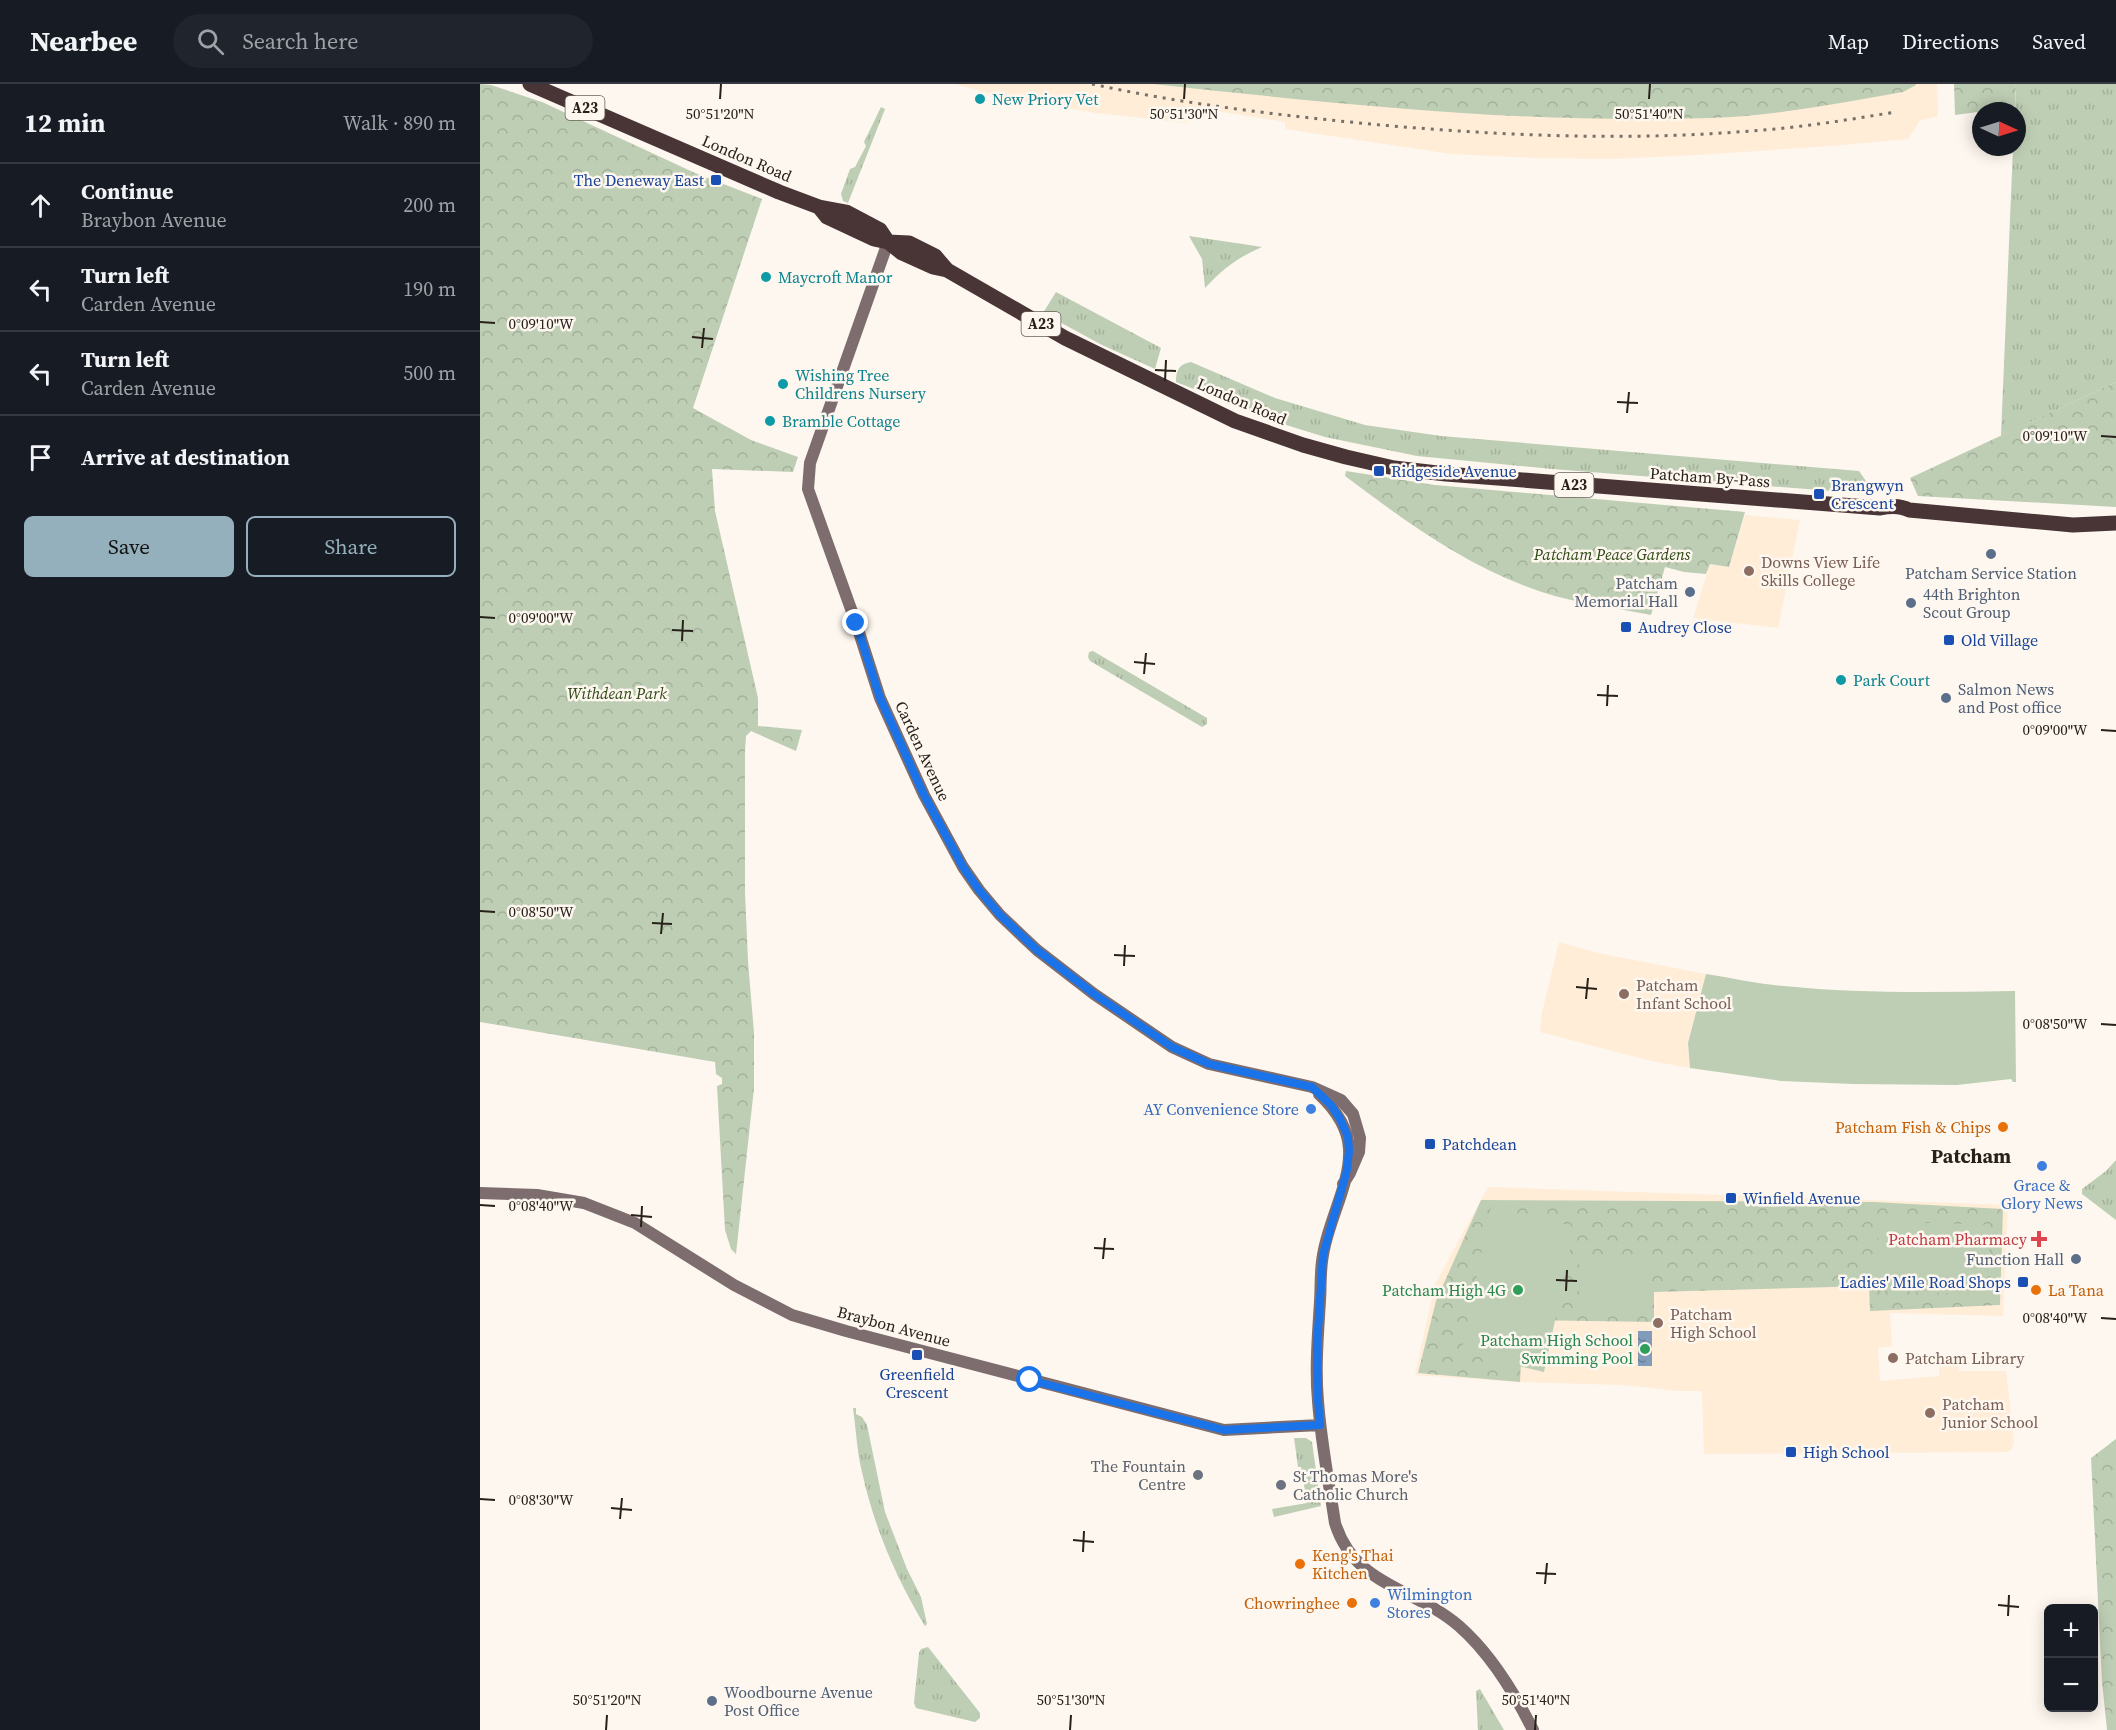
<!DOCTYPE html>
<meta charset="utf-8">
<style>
body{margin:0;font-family:"Source Serif 4",serif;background:#20242c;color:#f1f3f6}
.controls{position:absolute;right:18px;bottom:18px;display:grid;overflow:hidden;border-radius:9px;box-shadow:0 3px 15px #0003}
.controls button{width:54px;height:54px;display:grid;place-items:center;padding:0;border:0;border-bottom:2px solid #363941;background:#171b24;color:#f1f3f6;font:30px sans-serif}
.compass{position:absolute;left:1492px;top:18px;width:54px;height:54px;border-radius:50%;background:#171b24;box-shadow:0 3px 15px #0003;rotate:94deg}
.stop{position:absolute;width:18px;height:18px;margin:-14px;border:4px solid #1a73e8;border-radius:50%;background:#fff}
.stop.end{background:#1a73e8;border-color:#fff;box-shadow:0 2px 6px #0008}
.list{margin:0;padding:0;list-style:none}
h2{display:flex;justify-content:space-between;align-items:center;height:78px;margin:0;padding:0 24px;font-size:26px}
h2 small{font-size:20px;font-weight:400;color:#9ea1a6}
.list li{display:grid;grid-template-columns:39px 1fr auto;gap:18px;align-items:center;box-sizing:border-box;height:84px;padding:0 24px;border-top:2px solid #363941}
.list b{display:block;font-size:22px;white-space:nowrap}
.list p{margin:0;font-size:20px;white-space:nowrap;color:#9ea1a6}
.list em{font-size:20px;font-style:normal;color:#9ea1a6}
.actions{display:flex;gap:12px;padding:18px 24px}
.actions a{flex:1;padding:14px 0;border:2px solid #94b0bc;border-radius:9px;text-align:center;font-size:21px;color:#94b0bc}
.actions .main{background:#94b0bc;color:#111}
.icon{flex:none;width:33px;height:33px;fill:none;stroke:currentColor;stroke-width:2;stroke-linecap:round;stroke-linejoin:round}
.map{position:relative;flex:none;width:1636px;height:1646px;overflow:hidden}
header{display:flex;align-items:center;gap:36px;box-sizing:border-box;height:84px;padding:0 30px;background:#171b24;border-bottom:2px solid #363941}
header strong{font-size:28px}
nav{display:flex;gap:33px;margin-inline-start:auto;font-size:21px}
.search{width:420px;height:54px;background:#20242c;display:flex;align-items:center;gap:15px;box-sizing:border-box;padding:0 21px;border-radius:33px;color:#9ea1a6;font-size:22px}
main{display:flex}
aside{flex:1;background:#171b24}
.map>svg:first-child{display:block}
</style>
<header>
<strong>Nearbee</strong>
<div class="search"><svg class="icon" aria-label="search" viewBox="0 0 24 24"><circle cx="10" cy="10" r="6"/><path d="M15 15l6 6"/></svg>Search here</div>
<nav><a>Map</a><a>Directions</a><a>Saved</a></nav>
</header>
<main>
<aside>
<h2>12 min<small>Walk · 890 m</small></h2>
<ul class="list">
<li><svg class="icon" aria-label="ahead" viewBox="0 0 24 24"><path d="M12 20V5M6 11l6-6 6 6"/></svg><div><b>Continue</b><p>Braybon Avenue</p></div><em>200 m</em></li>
<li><svg class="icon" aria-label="left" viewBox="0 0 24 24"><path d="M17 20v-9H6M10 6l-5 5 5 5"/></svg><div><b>Turn left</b><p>Carden Avenue</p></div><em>190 m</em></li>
<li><svg class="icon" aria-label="left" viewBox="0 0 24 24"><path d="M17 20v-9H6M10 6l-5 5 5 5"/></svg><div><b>Turn left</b><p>Carden Avenue</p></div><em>500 m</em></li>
<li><svg class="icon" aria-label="arrive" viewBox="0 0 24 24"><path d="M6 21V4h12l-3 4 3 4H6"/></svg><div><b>Arrive at destination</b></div></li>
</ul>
<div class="actions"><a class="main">Save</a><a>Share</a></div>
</aside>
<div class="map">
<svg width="1636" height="1646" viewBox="0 0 1636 1646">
<defs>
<pattern id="grass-tufts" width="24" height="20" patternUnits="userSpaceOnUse" patternTransform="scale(1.5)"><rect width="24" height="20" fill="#beceb4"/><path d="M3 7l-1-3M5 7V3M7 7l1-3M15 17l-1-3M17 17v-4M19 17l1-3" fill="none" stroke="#a3b19a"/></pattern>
<pattern id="forest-crowns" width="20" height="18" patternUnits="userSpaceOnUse" patternTransform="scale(1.5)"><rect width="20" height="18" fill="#beceb4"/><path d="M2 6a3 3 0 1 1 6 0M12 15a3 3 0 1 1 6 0" fill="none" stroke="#a3b19a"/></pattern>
<pattern id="water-ripples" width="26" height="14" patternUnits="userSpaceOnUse" patternTransform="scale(1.5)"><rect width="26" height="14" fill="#819cbb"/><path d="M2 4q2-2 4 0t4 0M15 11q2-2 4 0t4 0" fill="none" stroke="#6a7f97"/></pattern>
</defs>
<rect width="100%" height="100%" fill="#fdf7ef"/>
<path fill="#ffedd8" d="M 474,0 L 1457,0 L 1458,32 L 1439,37 L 1435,45 L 1428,55 L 1351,62 L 1219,71 L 1130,75 L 1058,74 L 971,70 L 805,45 L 805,38 L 711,23 L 707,39 L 616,29 L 522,13 Z
M 1265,431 L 1320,436 L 1298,544 L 1213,534 L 1230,480 L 1249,483 Z
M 1079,858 L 1118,869 L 1226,890 L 1208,959 L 1210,984 L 1171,977 L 1060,948 L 1062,929 Z
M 1008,1103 L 1528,1121 L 1523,1232 L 1410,1229 L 1412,1262 L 1398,1264 L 1400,1297 L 1459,1292 L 1459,1272 L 1479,1271 L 1479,1287 L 1526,1287 L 1534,1358 L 1532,1365 L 1528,1368 L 1224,1370 L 1222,1307 L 1198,1307 L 1143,1301 L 1039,1298 L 935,1291 L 955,1200 Z"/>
<path fill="url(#grass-tufts)" d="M 1536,0 L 1636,0 L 1636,298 L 1521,352 L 1533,63 L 1537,63 L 1537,27 L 1535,27 Z
M 401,23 L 405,25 L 368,119 L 363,117 L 361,110 L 370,85 L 375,83 L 386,62 L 384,58 Z
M 709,152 L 782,163 C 757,174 744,184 725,204 L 722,175 Z
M 576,208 L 681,264 L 675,285 L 622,261 L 563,229 Z
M 711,278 L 795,314 L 885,341 L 961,352 L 1379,387 L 1386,397 L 1378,409 L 1072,385 L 937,372 L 845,353 L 803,340 L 696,298 C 696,286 699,280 711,278 Z
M 613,567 L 727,634 L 727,640 L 722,643 L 610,577 L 608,573 L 609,568 Z
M 1636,1076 L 1636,1136 L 1602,1110 L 1602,1105 L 1626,1087 Z
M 373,1324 L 376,1324 L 376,1330 L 382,1333 L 387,1341 L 405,1428 L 427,1485 L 441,1513 L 447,1540 L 445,1542 C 416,1494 394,1443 382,1388 C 377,1368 376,1345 373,1324 Z
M 814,1354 L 826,1354 L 832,1358 L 841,1422 L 794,1433 L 792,1425 L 827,1419 L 821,1383 L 818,1383 Z
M 448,1563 L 500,1629 L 500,1634 L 495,1638 L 436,1624 L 434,1619 L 439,1569 L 441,1565 Z
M 1000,1605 L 1024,1646 L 998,1646 L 996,1607 Z"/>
<path fill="url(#forest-crowns)" d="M 0,0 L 11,1 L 62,18 L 215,89 L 282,115 L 213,324 L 271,356 L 318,373 L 313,388 L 232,385 L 235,427 L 278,614 L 278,642 L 322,646 L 316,667 L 271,647 L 266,652 L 265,668 L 265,808 L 268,877 L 274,949 L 274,1004 L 256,1170 L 251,1165 L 245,1146 L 237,1002 L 242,1000 L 242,994 L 236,990 L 235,978 L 0,938 Z
M 673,0 L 1436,0 L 1436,1 L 1423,8 C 1359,19 1295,32 1230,34 C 1044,40 858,20 673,0 Z
M 1474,0 L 1536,0 L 1535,22 C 1513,26 1496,28 1475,31 Z
M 1636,298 L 1636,423 L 1438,412 L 1430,394 Z
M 866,387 L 955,401 L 1265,428 L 1249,483 L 1230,480 L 1226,490 L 1204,488 L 1185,483 L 1171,531 C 1129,523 1085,518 1045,502 C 979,477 921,434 865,392 Z
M 1001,1116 L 1394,1118 L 1523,1125 L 1520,1221 L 1390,1227 L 1389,1202 L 1174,1208 L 1174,1238 L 1043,1236 L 1040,1298 L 938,1289 L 956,1217 Z
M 1636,1355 L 1636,1646 L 1627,1646 L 1622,1598 L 1611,1374 Z"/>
<path fill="#beceb4" d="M 1226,890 C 1252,894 1278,900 1304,902 C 1381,910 1458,908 1535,907 L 1536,998 L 1533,998 L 1531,995 L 1477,1001 L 1373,1000 L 1301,997 L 1210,984 L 1208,959 Z
M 1011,1123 L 1095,1143 L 1064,1288 L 981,1268 Z
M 1399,1137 L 1510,1141 L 1507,1211 L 1396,1206 Z
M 1099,1173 L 1171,1174 L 1170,1229 L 1099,1228 Z"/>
<path fill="url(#water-ripples)" d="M 1158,1247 L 1172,1247 L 1172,1282 L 1158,1282 Z"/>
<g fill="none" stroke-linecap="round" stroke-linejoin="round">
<path stroke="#7e6d6e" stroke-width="12" d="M 408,158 L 330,379 L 328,405 L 376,539 L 400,614 L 444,711 L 483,783 L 499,806 L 520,831 L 557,866 L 614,910 L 692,963 L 729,980 L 832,1003 L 861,1016 L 873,1030 L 880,1054 L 879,1068 L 870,1089 L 863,1100
M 839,1010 C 855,1025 868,1043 869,1065 C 871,1099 848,1137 843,1171 C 840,1186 841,1201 840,1217 C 838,1250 835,1284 838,1317 C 841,1358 849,1399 855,1439 C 875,1503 934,1503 979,1542 C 1011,1570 1034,1608 1053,1646
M 0,1109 L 57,1111 L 104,1119 L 155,1139 L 254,1201 L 312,1231 L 366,1247 L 744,1346 L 840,1341"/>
<path stroke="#493436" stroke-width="15" d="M 50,0 L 299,108 L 339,123 L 366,128 L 400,146 L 408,158 L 422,169 L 453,183 L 467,186
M 339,123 L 347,133 L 394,155 L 408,158 L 429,159 L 455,172 L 467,186 L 585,254 L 755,337 L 823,361 L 866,373 L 914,384 L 966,390 L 1400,424 C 1409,422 1420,421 1429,426 L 1593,441 L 1636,439"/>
<path stroke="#767068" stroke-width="3" stroke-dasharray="3 6" stroke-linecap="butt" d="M 612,0 C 703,20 797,31 890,40 C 1012,51 1135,57 1257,48 C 1310,45 1362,37 1415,28"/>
</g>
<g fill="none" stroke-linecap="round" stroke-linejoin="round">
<path stroke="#1a73e8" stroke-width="8" d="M 376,539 L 400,614 L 444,711 L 483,783 L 499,806 L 520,831 L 557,866 L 614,910 L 692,963 L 729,980 L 832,1003 L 851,1021 L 860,1035 L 868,1053 L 869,1067 L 867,1086 L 843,1171 L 837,1262 L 838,1316 L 840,1341 L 744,1346 L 550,1296"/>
</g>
<path fill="none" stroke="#27211a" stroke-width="2" d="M 240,15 L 241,0M 704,15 L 705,0M 1169,15 L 1170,0M 0,238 L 15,239M 212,253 L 233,255M 222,264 L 224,244M 675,286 L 696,287M 685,297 L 686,276M 1137,318 L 1158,319M 1147,329 L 1149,308M 1621,352 L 1636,353M 0,533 L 15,534M 192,546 L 213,547M 202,557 L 203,536M 654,578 L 675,580M 664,590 L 666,569M 1117,611 L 1138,612M 1127,622 L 1128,601M 1621,646 L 1636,647M 0,827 L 15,828M 172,839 L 192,840M 181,850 L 183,829M 634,871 L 655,872M 644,882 L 645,861M 1096,903 L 1117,905M 1106,915 L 1108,894M 1621,940 L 1636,941M 0,1121 L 15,1122M 151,1131 L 172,1133M 161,1143 L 162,1122M 614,1164 L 634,1165M 623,1175 L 625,1154M 1076,1196 L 1097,1197M 1086,1207 L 1087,1186M 1621,1234 L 1636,1235M 0,1415 L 15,1416M 131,1424 L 152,1426M 140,1435 L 142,1414M 593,1456 L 614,1458M 603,1468 L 604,1447M 1056,1489 L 1076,1490M 1065,1500 L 1067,1479M 1518,1521 L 1539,1523M 1528,1532 L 1529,1511M 126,1646 L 127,1631M 590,1646 L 591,1631M 1055,1646 L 1056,1631"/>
<g fill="#0f9aa8" stroke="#fdf7ef" stroke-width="2">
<circle cx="500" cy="15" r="6"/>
<circle cx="286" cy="193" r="6"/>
<circle cx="303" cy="300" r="6"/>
<circle cx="290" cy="337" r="6"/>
<circle cx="1361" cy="596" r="6"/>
</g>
<g fill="#1a4fb4" stroke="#fdf7ef" stroke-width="2">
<rect x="230" y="90" width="12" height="12" rx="3"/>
<rect x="893" y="381" width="12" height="12" rx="3"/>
<rect x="1333" y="404" width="12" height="12" rx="3"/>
<rect x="1140" y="537" width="12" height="12" rx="3"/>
<rect x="1463" y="550" width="12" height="12" rx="3"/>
<rect x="944" y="1054" width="12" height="12" rx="3"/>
<rect x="1245" y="1108" width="12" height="12" rx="3"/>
<rect x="1537" y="1192" width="12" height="12" rx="3"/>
<rect x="431" y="1265" width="12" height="12" rx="3"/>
<rect x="1305" y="1362" width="12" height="12" rx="3"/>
</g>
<g fill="#5c6f8a" stroke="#fdf7ef" stroke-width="2">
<circle cx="1511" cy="470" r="6"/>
<circle cx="1210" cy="508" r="6"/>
<circle cx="1431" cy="519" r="6"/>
<circle cx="1466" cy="614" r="6"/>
<circle cx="1596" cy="1175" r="6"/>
<circle cx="232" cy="1617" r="6"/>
</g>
<g fill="#8d6e63" stroke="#fdf7ef" stroke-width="2">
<circle cx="1269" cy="487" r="6"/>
<circle cx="1144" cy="910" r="6"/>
<circle cx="1178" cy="1239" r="6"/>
<circle cx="1413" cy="1274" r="6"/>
<circle cx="1450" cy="1329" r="6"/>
</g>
<g fill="#3f7fe0" stroke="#fdf7ef" stroke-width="2">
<circle cx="831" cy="1025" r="6"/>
<circle cx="1562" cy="1082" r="6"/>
<circle cx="895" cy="1519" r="6"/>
</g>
<g fill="#e8710a" stroke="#fdf7ef" stroke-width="2">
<circle cx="1523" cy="1043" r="6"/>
<circle cx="1556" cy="1206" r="6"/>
<circle cx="820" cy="1480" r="6"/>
<circle cx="872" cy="1519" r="6"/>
</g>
<path fill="#e0444e" stroke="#fdf7ef" stroke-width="2" d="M1556 1146h6v6h6v6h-6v6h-6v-6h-6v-6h6z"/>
<g fill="#2e9e5b" stroke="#fdf7ef" stroke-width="2">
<circle cx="1038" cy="1206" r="6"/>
<circle cx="1165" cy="1265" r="6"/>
</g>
<g fill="#6b7280" stroke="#fdf7ef" stroke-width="2">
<circle cx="718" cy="1391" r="6"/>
<circle cx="801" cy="1401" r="6"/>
</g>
<g text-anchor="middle" stroke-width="5" stroke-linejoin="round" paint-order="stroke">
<g fill="#fdf7ef" stroke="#67615a" stroke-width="1.5">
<rect x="85.5" y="12" width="39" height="24" rx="4.5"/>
<rect x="541.5" y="228" width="39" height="24" rx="4.5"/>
<rect x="1074.5" y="389" width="39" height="24" rx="4.5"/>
</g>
<g font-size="15" font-weight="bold" fill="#27211a">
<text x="105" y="29">A23</text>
<text x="561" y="245">A23</text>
<text x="1094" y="406">A23</text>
</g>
<g font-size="16" fill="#0d838f" stroke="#fdf7ef" text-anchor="start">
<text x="512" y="21">New Priory Vet</text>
<text x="298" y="199">Maycroft Manor</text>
<text x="315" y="297">Wishing Tree<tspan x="315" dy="18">Childrens Nursery</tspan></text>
<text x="302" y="343">Bramble Cottage</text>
<text x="1373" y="602">Park Court</text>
</g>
<g font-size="16" fill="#27211a" stroke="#fdf7ef">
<text transform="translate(267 74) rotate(23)" y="6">London Road</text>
<text transform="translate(762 317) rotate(23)" y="6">London Road</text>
<text transform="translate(1230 393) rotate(4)" y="6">Patcham By-Pass</text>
<text transform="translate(443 667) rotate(65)" y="6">Carden Avenue</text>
<text transform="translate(414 1242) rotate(15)" y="6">Braybon Avenue</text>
</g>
<g font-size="16" fill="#164399" stroke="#fdf7ef" text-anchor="start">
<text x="224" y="102" text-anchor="end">The Deneway East</text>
<text x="911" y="393">Ridgeside Avenue</text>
<text x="1351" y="407">Brangwyn<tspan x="1351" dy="18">Crescent</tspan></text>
<text x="1158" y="549">Audrey Close</text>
<text x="1481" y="562">Old Village</text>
<text x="962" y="1066">Patchdean</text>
<text x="1263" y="1120">Winfield Avenue</text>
<text x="1531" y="1204" text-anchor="end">Ladies' Mile Road Shops</text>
<text x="437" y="1296" text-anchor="middle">Greenfield<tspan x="437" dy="18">Crescent</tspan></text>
<text x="1323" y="1374">High School</text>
</g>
<g font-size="16" font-style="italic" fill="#2c4814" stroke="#fdf7ef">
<text x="1132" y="476">Patcham Peace Gardens</text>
<text x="137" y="615">Withdean Park</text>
</g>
<g font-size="16" fill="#785e54" stroke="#fdf7ef" text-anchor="start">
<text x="1281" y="484">Downs View Life<tspan x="1281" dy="18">Skills College</tspan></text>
<text x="1156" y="907">Patcham<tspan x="1156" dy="18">Infant School</tspan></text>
<text x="1190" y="1236">Patcham<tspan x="1190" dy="18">High School</tspan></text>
<text x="1425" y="1280">Patcham Library</text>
<text x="1462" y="1326">Patcham<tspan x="1462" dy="18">Junior School</tspan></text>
</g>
<g font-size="16" fill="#4e5e75" stroke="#fdf7ef" text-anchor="start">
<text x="1511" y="495" text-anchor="middle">Patcham Service Station</text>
<text x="1198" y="505" text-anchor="end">Patcham<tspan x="1198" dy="18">Memorial Hall</tspan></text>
<text x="1443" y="516">44th Brighton<tspan x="1443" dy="18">Scout Group</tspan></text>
<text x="1478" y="611">Salmon News<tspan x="1478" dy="18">and Post office</tspan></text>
<text x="1584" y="1181" text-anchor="end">Function Hall</text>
<text x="244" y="1614">Woodbourne Avenue<tspan x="244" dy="18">Post Office</tspan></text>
</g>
<g font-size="16" fill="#366cbe" stroke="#fdf7ef" text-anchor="end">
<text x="819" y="1031">AY Convenience Store</text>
<text x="1562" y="1107" text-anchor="middle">Grace &amp;<tspan x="1562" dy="18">Glory News</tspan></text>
<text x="907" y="1516" text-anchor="start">Wilmington<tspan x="907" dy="18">Stores</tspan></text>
</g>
<g font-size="16" fill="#c56008" stroke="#fdf7ef" text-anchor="end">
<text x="1511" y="1049">Patcham Fish &amp; Chips</text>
<text x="1568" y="1212" text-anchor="start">La Tana</text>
<text x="832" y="1477" text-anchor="start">Keng's Thai<tspan x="832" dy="18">Kitchen</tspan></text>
<text x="860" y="1525">Chowringhee</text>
</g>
<g font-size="16" fill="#be3a42" stroke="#fdf7ef" text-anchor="end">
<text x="1547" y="1161">Patcham Pharmacy</text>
</g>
<g font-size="16" fill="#27864d" stroke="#fdf7ef" text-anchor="end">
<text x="1026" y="1212">Patcham High 4G</text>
<text x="1153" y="1262">Patcham High School<tspan x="1153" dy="18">Swimming Pool</tspan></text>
</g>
<g font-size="16" fill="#5b616d" stroke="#fdf7ef" text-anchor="end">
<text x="706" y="1388">The Fountain<tspan x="706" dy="18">Centre</tspan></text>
<text x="813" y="1398" text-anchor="start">St Thomas More's<tspan x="813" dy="18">Catholic Church</tspan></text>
</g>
<g font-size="20" font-weight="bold" fill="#27211a" stroke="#fdf7ef">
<text x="1491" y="1079">Patcham</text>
</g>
</g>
<g font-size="15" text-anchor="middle" fill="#27211a" stroke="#fdf7ef" stroke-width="5" stroke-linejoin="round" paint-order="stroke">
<text x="240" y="35">50°51'20"N</text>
<text x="704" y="35">50°51'30"N</text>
<text x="1169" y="35">50°51'40"N</text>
<text x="61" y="245">0°09'10"W</text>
<text x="1575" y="357">0°09'10"W</text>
<text x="61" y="539">0°09'00"W</text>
<text x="1575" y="651">0°09'00"W</text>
<text x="61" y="833">0°08'50"W</text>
<text x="1575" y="945">0°08'50"W</text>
<text x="61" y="1127">0°08'40"W</text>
<text x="1575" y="1239">0°08'40"W</text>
<text x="61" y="1421">0°08'30"W</text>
<text x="127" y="1621">50°51'20"N</text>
<text x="591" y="1621">50°51'30"N</text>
<text x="1056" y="1621">50°51'40"N</text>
</g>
</svg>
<div class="controls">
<button>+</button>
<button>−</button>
</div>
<svg class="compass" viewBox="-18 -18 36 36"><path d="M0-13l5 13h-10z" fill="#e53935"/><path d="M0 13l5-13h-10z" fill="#9ea1a6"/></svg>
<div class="stop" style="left:550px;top:1296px"></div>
<div class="stop end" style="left:376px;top:539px"></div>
</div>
</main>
